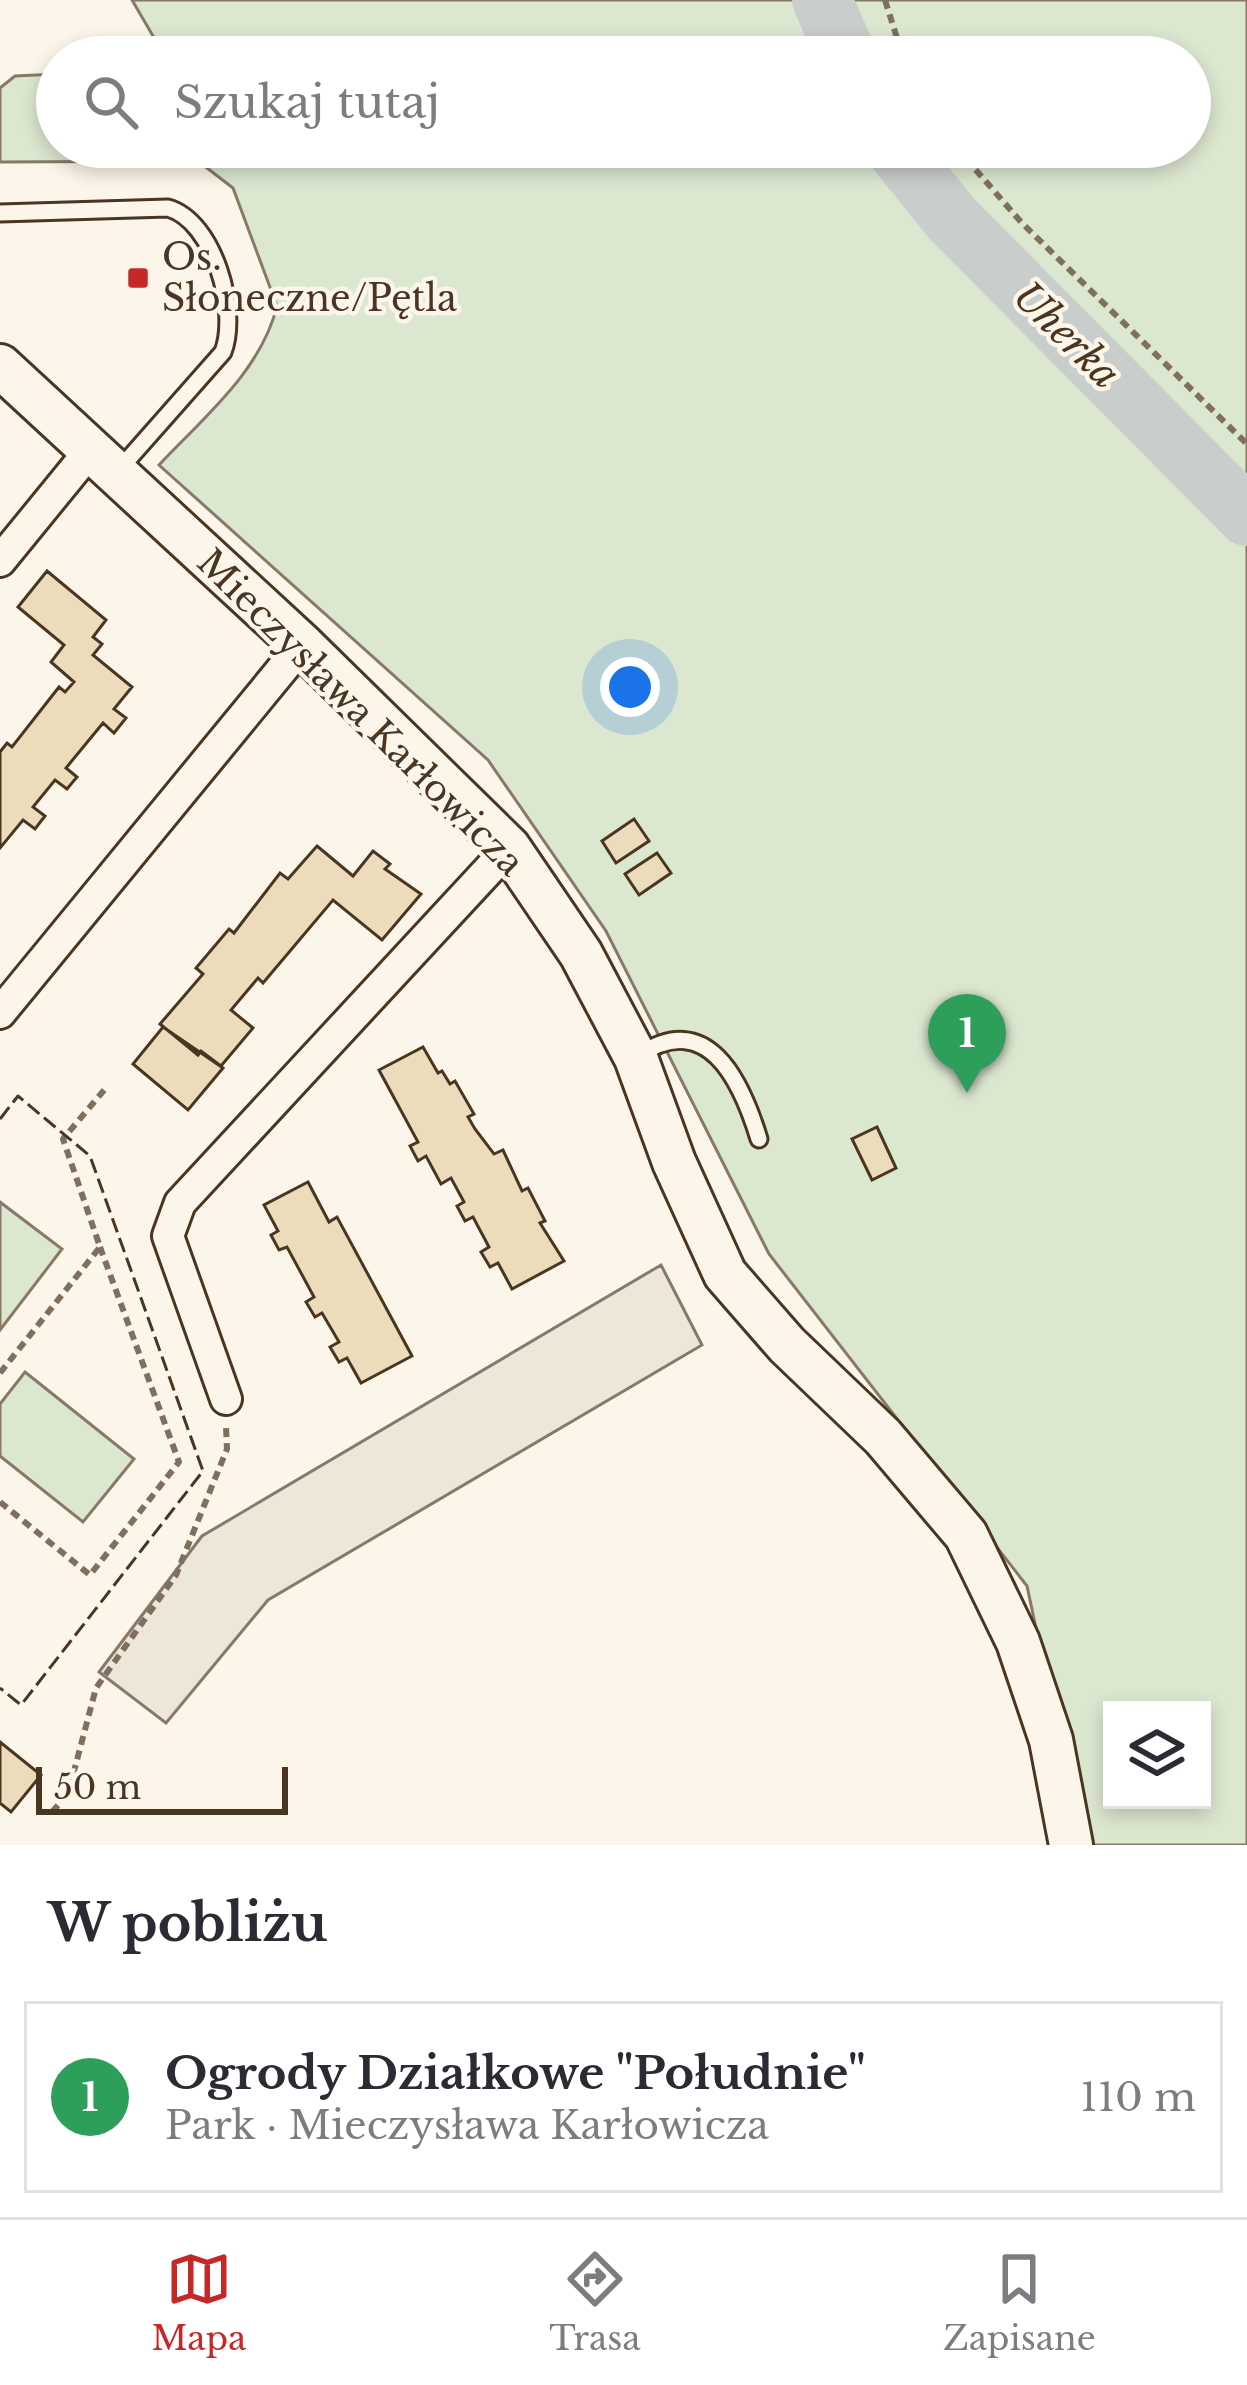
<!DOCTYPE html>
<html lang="pl">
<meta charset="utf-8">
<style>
body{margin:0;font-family:"Libre Baskerville",serif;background:#f2f2f3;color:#2b2b33}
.controls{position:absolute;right:36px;bottom:36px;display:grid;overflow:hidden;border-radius:0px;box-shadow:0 6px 18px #0003}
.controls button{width:108px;height:108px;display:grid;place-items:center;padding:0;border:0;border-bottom:3px solid #e1e1e2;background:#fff;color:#2b2b33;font:60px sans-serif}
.scale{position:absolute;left:36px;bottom:30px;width:252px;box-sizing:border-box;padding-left:12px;border:6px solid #4a3520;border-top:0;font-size:33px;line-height:42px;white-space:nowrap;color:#4a3520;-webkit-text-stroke:9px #fbf6e9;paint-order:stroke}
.you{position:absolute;left:630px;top:687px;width:42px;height:42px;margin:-30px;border:9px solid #fff;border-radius:50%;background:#1a73e8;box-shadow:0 0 0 18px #1a73e833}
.badge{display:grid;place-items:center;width:78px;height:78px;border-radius:50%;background:#c62828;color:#fff;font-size:39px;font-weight:700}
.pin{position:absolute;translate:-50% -99px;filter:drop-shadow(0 3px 6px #0008)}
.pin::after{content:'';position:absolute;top:63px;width:42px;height:36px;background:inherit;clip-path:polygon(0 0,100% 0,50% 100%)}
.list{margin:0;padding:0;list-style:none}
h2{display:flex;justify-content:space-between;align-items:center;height:156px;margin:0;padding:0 48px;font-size:51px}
h2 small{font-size:39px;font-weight:400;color:#7c7c81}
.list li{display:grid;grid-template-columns:78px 1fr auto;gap:36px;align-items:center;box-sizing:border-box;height:192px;margin:0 24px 24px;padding:0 24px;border:3px solid #e1e1e2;border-radius:0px}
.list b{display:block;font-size:45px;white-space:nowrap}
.list p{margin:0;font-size:39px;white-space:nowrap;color:#7c7c81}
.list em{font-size:39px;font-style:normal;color:#7c7c81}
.icon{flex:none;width:66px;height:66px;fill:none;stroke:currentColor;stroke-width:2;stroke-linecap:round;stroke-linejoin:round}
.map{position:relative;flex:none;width:1247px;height:1845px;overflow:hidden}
.search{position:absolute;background:#fff;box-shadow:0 6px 18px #0003;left:36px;right:36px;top:36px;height:132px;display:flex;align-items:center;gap:30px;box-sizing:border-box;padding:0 42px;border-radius:66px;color:#7c7c81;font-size:45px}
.sheet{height:372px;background:#fff}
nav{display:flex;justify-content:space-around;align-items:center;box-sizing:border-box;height:168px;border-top:3px solid #e1e1e2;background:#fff;font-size:33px;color:#7c7c81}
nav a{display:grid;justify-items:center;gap:6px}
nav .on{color:#c62828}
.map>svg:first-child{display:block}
</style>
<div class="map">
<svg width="1247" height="1845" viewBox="0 0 1247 1845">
<rect width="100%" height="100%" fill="#fbf6e9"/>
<path fill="#dce7d0" stroke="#887966" stroke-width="3" fill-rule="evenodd" d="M 132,0 L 1247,0 L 1247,1845 L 1082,1845 L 1027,1586 L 769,1254 L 606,931 L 488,760 L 159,465 C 204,417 261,371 277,306 L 233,188 L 198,161 L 0,162 L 0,88 L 15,76 L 57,74 L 57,147 L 1190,147 L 1190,57 L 157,57 L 160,48 ZM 1112,1710 L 1202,1710 L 1202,1800 L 1112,1800 Z
M 0,1202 L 62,1249 L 0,1330 Z
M 25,1372 L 134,1459 L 83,1522 L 0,1456 L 0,1404 Z"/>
<path fill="#ede7d9" stroke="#887966" stroke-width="3" d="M 661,1265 L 702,1345 L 268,1600 L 166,1723 L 99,1672 L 202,1536 Z"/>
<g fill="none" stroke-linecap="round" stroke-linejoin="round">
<path stroke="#c9cecd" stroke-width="60" d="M 822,0 L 847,57
M 894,147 L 952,219 L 1247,516"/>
</g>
<path fill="#ecdcbc" stroke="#4a3520" stroke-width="3" d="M 47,571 L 106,620 L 93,637 L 102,644 L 93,655 L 132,687 L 114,709 L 126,718 L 114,733 L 103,723 L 66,768 L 77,777 L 67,789 L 55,780 L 33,807 L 45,816 L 35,829 L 23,820 L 0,848 L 0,752 L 7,743 L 12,747 L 59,687 L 65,692 L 74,682 L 51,662 L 64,645 L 18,607 Z
M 634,819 L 649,841 L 616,863 L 602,841 Z
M 317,846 L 353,876 L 373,851 L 390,864 L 385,869 L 421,894 L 382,940 L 333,900 L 263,983 L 258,978 L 231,1010 L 253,1028 L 221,1066 L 201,1051 L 198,1055 L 160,1024 L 203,974 L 196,968 L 229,929 L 234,933 L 280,873 L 288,879 Z
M 657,853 L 671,873 L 639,895 L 625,874 Z
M 163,1027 L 223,1068 L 188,1110 L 133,1064 Z
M 423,1047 L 438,1073 L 442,1071 L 450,1084 L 455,1081 L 474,1114 L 468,1117 L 475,1129 L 494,1154 L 503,1150 L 522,1191 L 528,1188 L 545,1221 L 540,1223 L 564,1261 L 512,1289 L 498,1263 L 490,1267 L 481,1252 L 489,1247 L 473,1217 L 465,1221 L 457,1206 L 464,1202 L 451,1178 L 441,1184 L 426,1156 L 418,1161 L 410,1146 L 418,1142 L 379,1070 Z
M 877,1127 L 896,1168 L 872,1180 L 852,1139 Z
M 308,1182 L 329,1222 L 337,1217 L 412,1356 L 361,1383 L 347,1358 L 339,1362 L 330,1347 L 339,1342 L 322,1313 L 315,1317 L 306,1302 L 314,1297 L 287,1247 L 279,1250 L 271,1235 L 278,1231 L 264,1205 Z
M 0,1742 L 41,1775 L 11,1812 L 0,1803 Z"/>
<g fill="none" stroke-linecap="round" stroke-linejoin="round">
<g stroke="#4a3520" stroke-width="21">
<path id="lane" d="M 0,213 L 168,208 C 214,221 239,311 223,352 L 117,472
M 638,1056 C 707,1008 741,1080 759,1139"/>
</g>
<g stroke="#4a3520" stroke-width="36">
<path id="street" d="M 0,561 L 89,452
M 0,1013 L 302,645
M 226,1399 L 168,1236 L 180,1203 L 509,848"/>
</g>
<g stroke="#4a3520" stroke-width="48">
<path id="secondary" d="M 0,366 L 302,645 L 509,848 L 581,954 L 636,1058 L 674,1162 L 725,1274 L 787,1345 L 883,1437 L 966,1535 L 1018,1642 L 1051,1740 L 1071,1845"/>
</g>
<path stroke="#7f6f5c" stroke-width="6" stroke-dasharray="9 6" stroke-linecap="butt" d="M 885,0 L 903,57
M 956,147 L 1021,222 L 1247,444
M 0,1373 L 100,1247 L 63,1139 L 105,1089
M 0,1502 L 90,1575 L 179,1462 L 100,1247
M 52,1812 L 68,1794 L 96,1688 L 176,1575 L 227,1449 L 226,1427"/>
<use href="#lane" stroke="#fbf6e9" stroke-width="15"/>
<use href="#street" stroke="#fbf6e9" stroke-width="30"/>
<use href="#secondary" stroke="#fbf6e9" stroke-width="42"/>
<path stroke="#4a3520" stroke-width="3" stroke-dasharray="15 6" stroke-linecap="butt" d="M 0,1119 L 18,1096 L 90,1156 L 203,1471 L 21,1705 L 0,1688"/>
</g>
<rect fill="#c62828" stroke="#fbf6e9" stroke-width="4.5" x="126" y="266" width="24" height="24" rx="6"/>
<g text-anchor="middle" stroke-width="9" stroke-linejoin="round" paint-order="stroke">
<g font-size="36" fill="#4a3520" stroke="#fbf6e9" text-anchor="start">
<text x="162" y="270">Os.<tspan x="162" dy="41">Słoneczne/Pętla</tspan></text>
</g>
<g font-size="36" fill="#4a3520" stroke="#fbf6e9">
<text transform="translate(361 712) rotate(45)" y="13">Mieczysława Karłowicza</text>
</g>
<g font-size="39" font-style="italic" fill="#4a3520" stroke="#fbf6e9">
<text transform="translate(1067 335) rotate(45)" y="14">Uherka</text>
</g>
</g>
</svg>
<div class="controls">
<button><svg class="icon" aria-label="layers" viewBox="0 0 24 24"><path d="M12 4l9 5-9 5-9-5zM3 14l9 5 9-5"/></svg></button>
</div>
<div class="scale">50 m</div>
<div class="you"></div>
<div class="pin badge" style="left:967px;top:1093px;background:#2e9e5b">1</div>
<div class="search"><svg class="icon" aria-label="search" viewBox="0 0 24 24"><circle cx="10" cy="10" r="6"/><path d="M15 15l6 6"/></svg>Szukaj tutaj</div>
</div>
<section class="sheet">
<h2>W pobliżu<small></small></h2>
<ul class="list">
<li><span class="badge" style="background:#2e9e5b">1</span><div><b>Ogrody Działkowe &quot;Południe&quot;</b><p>Park · Mieczysława Karłowicza</p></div><em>110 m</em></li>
</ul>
</section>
<nav>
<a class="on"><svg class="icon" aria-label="map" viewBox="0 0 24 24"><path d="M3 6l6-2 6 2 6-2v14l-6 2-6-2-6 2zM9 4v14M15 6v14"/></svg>Mapa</a>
<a><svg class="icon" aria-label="directions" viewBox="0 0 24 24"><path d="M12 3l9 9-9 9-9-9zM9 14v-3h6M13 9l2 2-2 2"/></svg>Trasa</a>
<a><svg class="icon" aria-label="saved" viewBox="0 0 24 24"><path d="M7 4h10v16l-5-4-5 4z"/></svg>Zapisane</a>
</nav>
